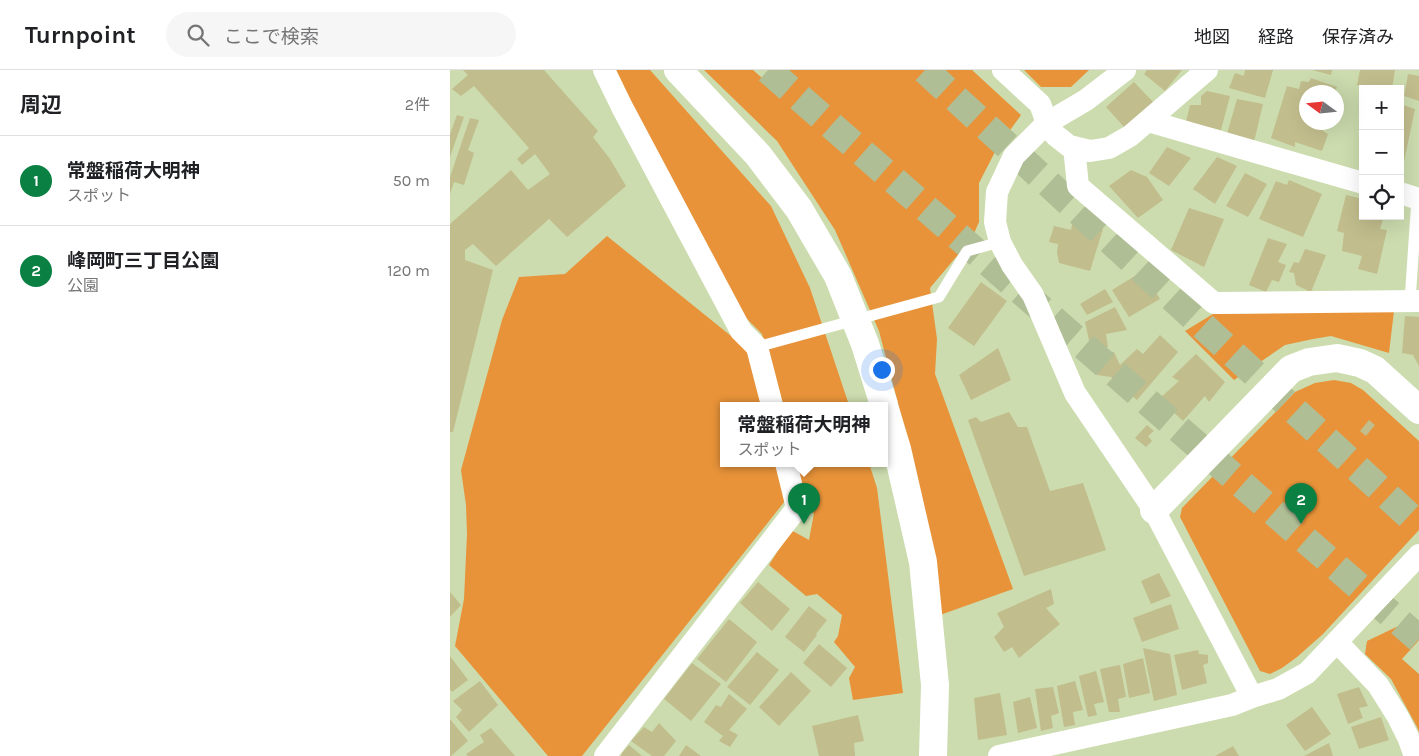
<!DOCTYPE html>
<html lang="ja">
<meta charset="utf-8">
<style>
body{margin:0;font-family:Karla,"Noto Sans JP",sans-serif;background:#f6f6f6;color:#202124}
.controls{position:absolute;right:15px;top:15px;display:grid;overflow:hidden;border-radius:0px;box-shadow:0 5px 20px #0002}
.controls button{width:45px;height:45px;display:grid;place-items:center;padding:0;border:0;border-bottom:1px solid #e0e0e0;background:#fff;color:#202124;font:25px sans-serif}
.compass{position:absolute;left:849px;top:15px;width:45px;height:45px;border-radius:50%;background:#fff;box-shadow:0 5px 20px #0002;rotate:285deg}
.you{position:absolute;left:431px;top:299px;width:18px;height:18px;margin:-12px;border:4px solid #fff;border-radius:50%;background:#1a73e8;box-shadow:0 0 0 8px #1a73e833}
.badge{display:grid;place-items:center;width:32px;height:32px;border-radius:50%;background:#0b8043;color:#fff;font-size:16px;font-weight:700}
.pin{position:absolute;translate:-50% -41px;filter:drop-shadow(0 1px 2px #0008)}
.pin::after{content:'';position:absolute;top:26px;width:18px;height:15px;background:inherit;clip-path:polygon(0 0,100% 0,50% 100%)}
.popup{position:absolute;left:270px;top:332px;width:168px;height:65px;box-sizing:border-box;display:grid;place-content:center;border-radius:0px;background:#fff;filter:drop-shadow(0 1px 4px #0005);font-size:16px;white-space:nowrap;color:#757577}
.popup b{font-size:19px;color:#202124}
.popup::after{content:'';position:absolute;left:50%;top:100%;margin-left:-10px;border:10px solid transparent;border-top-color:#fff}
.list{margin:0;padding:0;list-style:none}
h2{display:flex;justify-content:space-between;align-items:center;height:65px;margin:0;padding:0 20px;font-size:21px}
h2 small{font-size:16px;font-weight:400;color:#757577}
.list li{display:grid;grid-template-columns:32px 1fr auto;gap:15px;align-items:center;box-sizing:border-box;height:90px;padding:0 20px;border-top:1px solid #e0e0e0}
.list b{display:block;font-size:19px;white-space:nowrap}
.list p{margin:0;font-size:16px;white-space:nowrap;color:#757577}
.list em{font-size:16px;font-style:normal;color:#757577}
.icon{flex:none;width:28px;height:28px;fill:none;stroke:currentColor;stroke-width:2;stroke-linecap:round;stroke-linejoin:round}
.map{position:relative;flex:none;width:969px;height:686px;overflow:hidden}
header{display:flex;align-items:center;gap:30px;box-sizing:border-box;height:70px;padding:0 25px;background:#fff;border-bottom:1px solid #e0e0e0}
header strong{font-size:24px}
nav{display:flex;gap:28px;margin-inline-start:auto;font-size:18px}
.search{width:350px;height:45px;background:#f6f6f6;display:flex;align-items:center;gap:12px;box-sizing:border-box;padding:0 18px;border-radius:28px;color:#757577;font-size:19px}
main{display:flex}
aside{flex:1;background:#fff}
.map>svg:first-child{display:block}
</style>
<header>
<strong>Turnpoint</strong>
<div class="search"><svg class="icon" aria-label="search" viewBox="0 0 24 24"><circle cx="10" cy="10" r="6"/><path d="M15 15l6 6"/></svg>ここで検索</div>
<nav><a>地図</a><a>経路</a><a>保存済み</a></nav>
</header>
<main>
<aside>
<h2>周辺<small>2件</small></h2>
<ul class="list">
<li><span class="badge">1</span><div><b>常盤稲荷大明神</b><p>スポット</p></div><em>50 m</em></li>
<li><span class="badge">2</span><div><b>峰岡町三丁目公園</b><p>公園</p></div><em>120 m</em></li>
</ul>
</aside>
<div class="map">
<svg width="969" height="686" viewBox="0 0 969 686">
<rect width="100%" height="100%" fill="#ccdcae"/>
<path fill="#e89339" d="M 162,0 L 200,0 L 321,136 L 360,218 L 399,335 L 329,335 L 312,264 L 294,246 Z
M 254,0 L 303,0 L 322,17 L 339,0 L 522,0 L 571,45 L 547,78 L 529,113 L 529,152 L 522,168 L 480,218 L 487,269 L 485,304 L 563,519 L 490,545 L 463,390 L 429,261 L 385,160 L 327,71 Z
M 574,0 L 639,0 L 621,17 L 591,17 Z
M 157,166 L 296,278 L 311,335 L 274,335 L 274,393 L 325,393 L 335,431 L 132,686 L 98,686 L 5,576 L 14,529 L 17,464 L 16,435 L 11,400 L 52,250 L 69,207 L 115,204 Z
M 944,241 L 939,283 L 881,266 L 863,269 L 835,275 L 784,310 L 735,261 L 763,244 Z
M 884,310 L 901,313 L 913,320 L 969,371 L 969,460 L 873,564 L 847,587 L 832,598 L 820,604 L 810,601 L 730,447 L 732,438 L 845,322 L 865,313 Z
M 343,393 L 419,393 L 427,418 L 453,623 L 403,630 L 399,608 L 405,597 L 384,572 L 388,566 L 392,545 L 367,524 L 356,526 L 319,495 L 341,460 L 359,470 L 364,443 L 354,440 Z
M 961,550 L 969,557 L 969,570 L 952,589 L 969,604 L 969,662 L 967,657 L 941,609 L 915,584 L 917,571 Z"/>
<path fill="#c1bd8d" d="M 13,0 L 94,0 L 148,61 L 143,67 L 160,89 L 176,116 L 117,167 L 99,149 L 46,196 L 23,174 L 15,180 L 15,190 L 43,200 L 3,362 L 0,362 L 0,154 L 61,100 L 78,120 L 100,104 L 85,84 L 72,95 L 67,89 L 79,78 L 24,16 L 11,26 L 2,19 L 18,5 Z
M 697,0 L 732,0 L 715,21 L 694,4 Z
M 795,0 L 823,0 L 815,28 L 779,18 L 785,3 L 794,6 Z
M 862,0 L 882,0 L 881,5 Z
M 910,0 L 945,0 L 942,19 L 921,19 L 907,15 Z
M 958,4 L 969,6 L 969,31 L 954,26 Z
M 861,8 L 887,17 L 885,22 L 856,22 L 856,52 L 876,52 L 873,61 L 878,64 L 872,81 L 845,72 L 845,77 L 821,68 L 837,16 L 849,19 L 851,11 L 859,12 Z
M 684,12 L 703,32 L 675,58 L 656,37 Z
M 757,21 L 780,26 L 771,60 L 736,52 L 740,35 L 751,35 L 751,26 Z
M 787,29 L 813,34 L 804,72 L 777,64 Z
M 950,34 L 965,39 L 951,106 L 950,106 Z
M 7,45 L 14,47 L 0,87 L 0,64 Z
M 20,48 L 29,50 L 18,80 L 24,83 L 14,115 L 4,112 L 0,124 L 0,107 Z
M 717,77 L 741,88 L 719,116 L 699,103 Z
M 767,87 L 787,96 L 765,134 L 743,119 Z
M 681,100 L 697,107 L 713,130 L 688,148 L 659,116 Z
M 795,103 L 817,114 L 798,147 L 776,136 Z
M 839,110 L 872,124 L 853,167 L 809,149 L 826,111 L 837,115 Z
M 896,125 L 913,129 L 913,146 L 934,146 L 930,159 L 937,160 L 927,204 L 908,199 L 912,186 L 892,181 L 894,163 L 887,161 Z
M 739,138 L 774,149 L 754,197 L 721,180 Z
M 623,150 L 653,159 L 640,201 L 609,193 L 607,182 L 608,174 L 599,172 L 604,156 L 621,160 Z
M 818,168 L 837,174 L 828,192 L 836,195 L 829,212 L 822,210 L 816,222 L 799,215 Z
M 855,179 L 876,185 L 861,222 L 846,215 L 844,203 L 839,202 L 844,192 L 849,193 Z
M 693,201 L 710,229 L 679,247 L 662,220 Z
M 531,212 L 557,231 L 524,276 L 498,258 Z
M 655,219 L 663,232 L 637,245 L 630,234 Z
M 665,237 L 677,260 L 656,264 L 658,277 L 641,280 L 635,252 Z
M 955,246 L 969,247 L 969,296 L 963,285 L 952,283 Z
M 710,265 L 728,282 L 687,330 L 661,307 L 647,305 L 643,282 L 664,282 L 670,295 L 687,279 L 693,284 Z
M 548,278 L 561,310 L 521,330 L 509,305 Z
M 746,284 L 775,312 L 759,332 L 755,326 L 733,351 L 709,329 L 729,311 L 722,307 Z
M 559,342 L 568,357 L 577,357 L 600,421 L 633,413 L 656,480 L 574,506 L 518,350 L 526,347 L 531,352 Z
M 919,350 L 925,355 L 916,366 L 910,361 Z
M 697,355 L 704,361 L 698,366 L 702,371 L 696,377 L 685,368 Z
M 709,503 L 721,526 L 701,534 L 691,511 Z
M 308,512 L 340,539 L 322,561 L 290,533 Z
M 601,519 L 604,534 L 596,538 L 610,554 L 569,588 L 562,577 L 554,582 L 544,567 L 554,557 L 547,543 Z
M 0,522 L 11,535 L 0,547 Z
M 721,534 L 729,559 L 692,572 L 683,548 Z
M 359,536 L 377,550 L 366,564 L 367,565 L 354,582 L 335,567 Z
M 279,549 L 307,572 L 276,612 L 247,589 Z
M 369,574 L 397,598 L 381,617 L 353,593 Z
M 693,578 L 720,584 L 727,625 L 704,631 Z
M 748,580 L 749,584 L 758,585 L 758,593 L 753,595 L 757,613 L 732,620 L 724,585 Z
M 307,582 L 329,600 L 300,635 L 277,617 Z
M 0,586 L 18,610 L 2,622 L 0,620 Z
M 693,588 L 700,623 L 679,628 L 673,594 Z
M 242,593 L 271,614 L 241,651 L 214,629 Z
M 670,595 L 676,627 L 668,629 L 670,642 L 659,642 L 650,599 Z
M 646,601 L 654,632 L 644,634 L 647,645 L 638,647 L 629,606 Z
M 341,602 L 361,621 L 329,656 L 309,637 Z
M 30,611 L 48,635 L 19,662 L 6,647 L 12,640 L 3,631 Z
M 625,611 L 633,640 L 623,642 L 625,655 L 614,657 L 607,616 Z
M 603,617 L 609,643 L 601,646 L 603,658 L 591,661 L 585,619 Z
M 909,617 L 918,636 L 909,638 L 913,648 L 898,654 L 887,624 Z
M 550,623 L 557,665 L 528,670 L 524,628 Z
M 279,624 L 297,639 L 279,660 L 288,665 L 280,677 L 269,671 L 273,666 L 254,652 L 266,635 L 271,637 Z
M 580,627 L 587,658 L 568,663 L 563,632 Z
M 862,637 L 881,664 L 855,681 L 836,655 Z
M 408,645 L 414,671 L 404,673 L 405,686 L 369,686 L 362,656 Z
M 931,647 L 939,670 L 909,679 L 901,657 Z
M 0,649 L 18,671 L 1,686 L 0,686 Z
M 209,653 L 226,671 L 214,686 L 202,686 L 181,671 L 194,657 L 202,662 Z
M 41,658 L 65,686 L 18,686 L 16,684 L 34,672 L 30,665 Z
M 879,673 L 883,686 L 854,686 Z
M 179,675 L 192,686 L 171,686 L 172,683 Z
M 236,675 L 251,686 L 229,686 Z
M 783,676 L 789,686 L 765,686 Z"/>
<g fill="none" stroke-linecap="round" stroke-linejoin="round">
<path stroke="#b0be95" stroke-width="28" stroke-dasharray="28 14" stroke-linecap="butt" d="M 318,0 L 969,569
M 475,0 L 969,455"/>
<path stroke="#fff" stroke-width="11" d="M 960,231 L 967,128
M 307,277 L 489,227 L 517,181 L 550,172"/>
<path stroke="#fff" stroke-width="22" d="M 154,0 L 172,37 L 291,261 L 307,277 L 322,335
M 553,0 L 590,34 L 597,53 L 605,65 L 619,76 L 640,81 L 659,78 L 680,66 L 757,0
M 675,0 L 636,30 L 597,53 L 564,86 L 547,122 L 545,152 L 550,172 L 562,195 L 583,225 L 625,323 L 704,440 L 802,627
M 698,51 L 913,113
M 624,77 L 628,116 L 764,233 L 969,231
M 950,123 L 969,129
M 887,572 L 928,615 L 948,647 L 958,667 L 965,686
M 155,686 L 347,438 L 336,393
M 549,686 L 782,635 L 802,627 L 828,619 L 857,603 L 969,485"/>
<path stroke="#fff" stroke-width="28" d="M 228,0 L 308,85 L 349,139 L 388,206 L 415,274 L 434,335
M 434,336 L 447,379 L 473,492 L 485,615 L 483,686
M 704,440 L 841,299 L 859,292 L 887,288 L 910,293 L 925,300 L 969,340"/>
</g>
</svg>
<div class="controls">
<button>+</button>
<button>−</button>
<button><svg class="icon" aria-label="locate" viewBox="0 0 24 24"><circle cx="12" cy="12" r="6"/><path d="M12 2v4M12 18v4M2 12h4M18 12h4"/></svg></button>
</div>
<svg class="compass" viewBox="-18 -18 36 36"><path d="M0-13l5 13h-10z" fill="#e53935"/><path d="M0 13l5-13h-10z" fill="#757577"/></svg>
<div class="you"></div>
<div class="pin badge" style="left:354px;top:454px">1</div>
<div class="popup"><b>常盤稲荷大明神</b>スポット</div>
<div class="pin badge" style="left:851px;top:454px">2</div>
</div>
</main>
